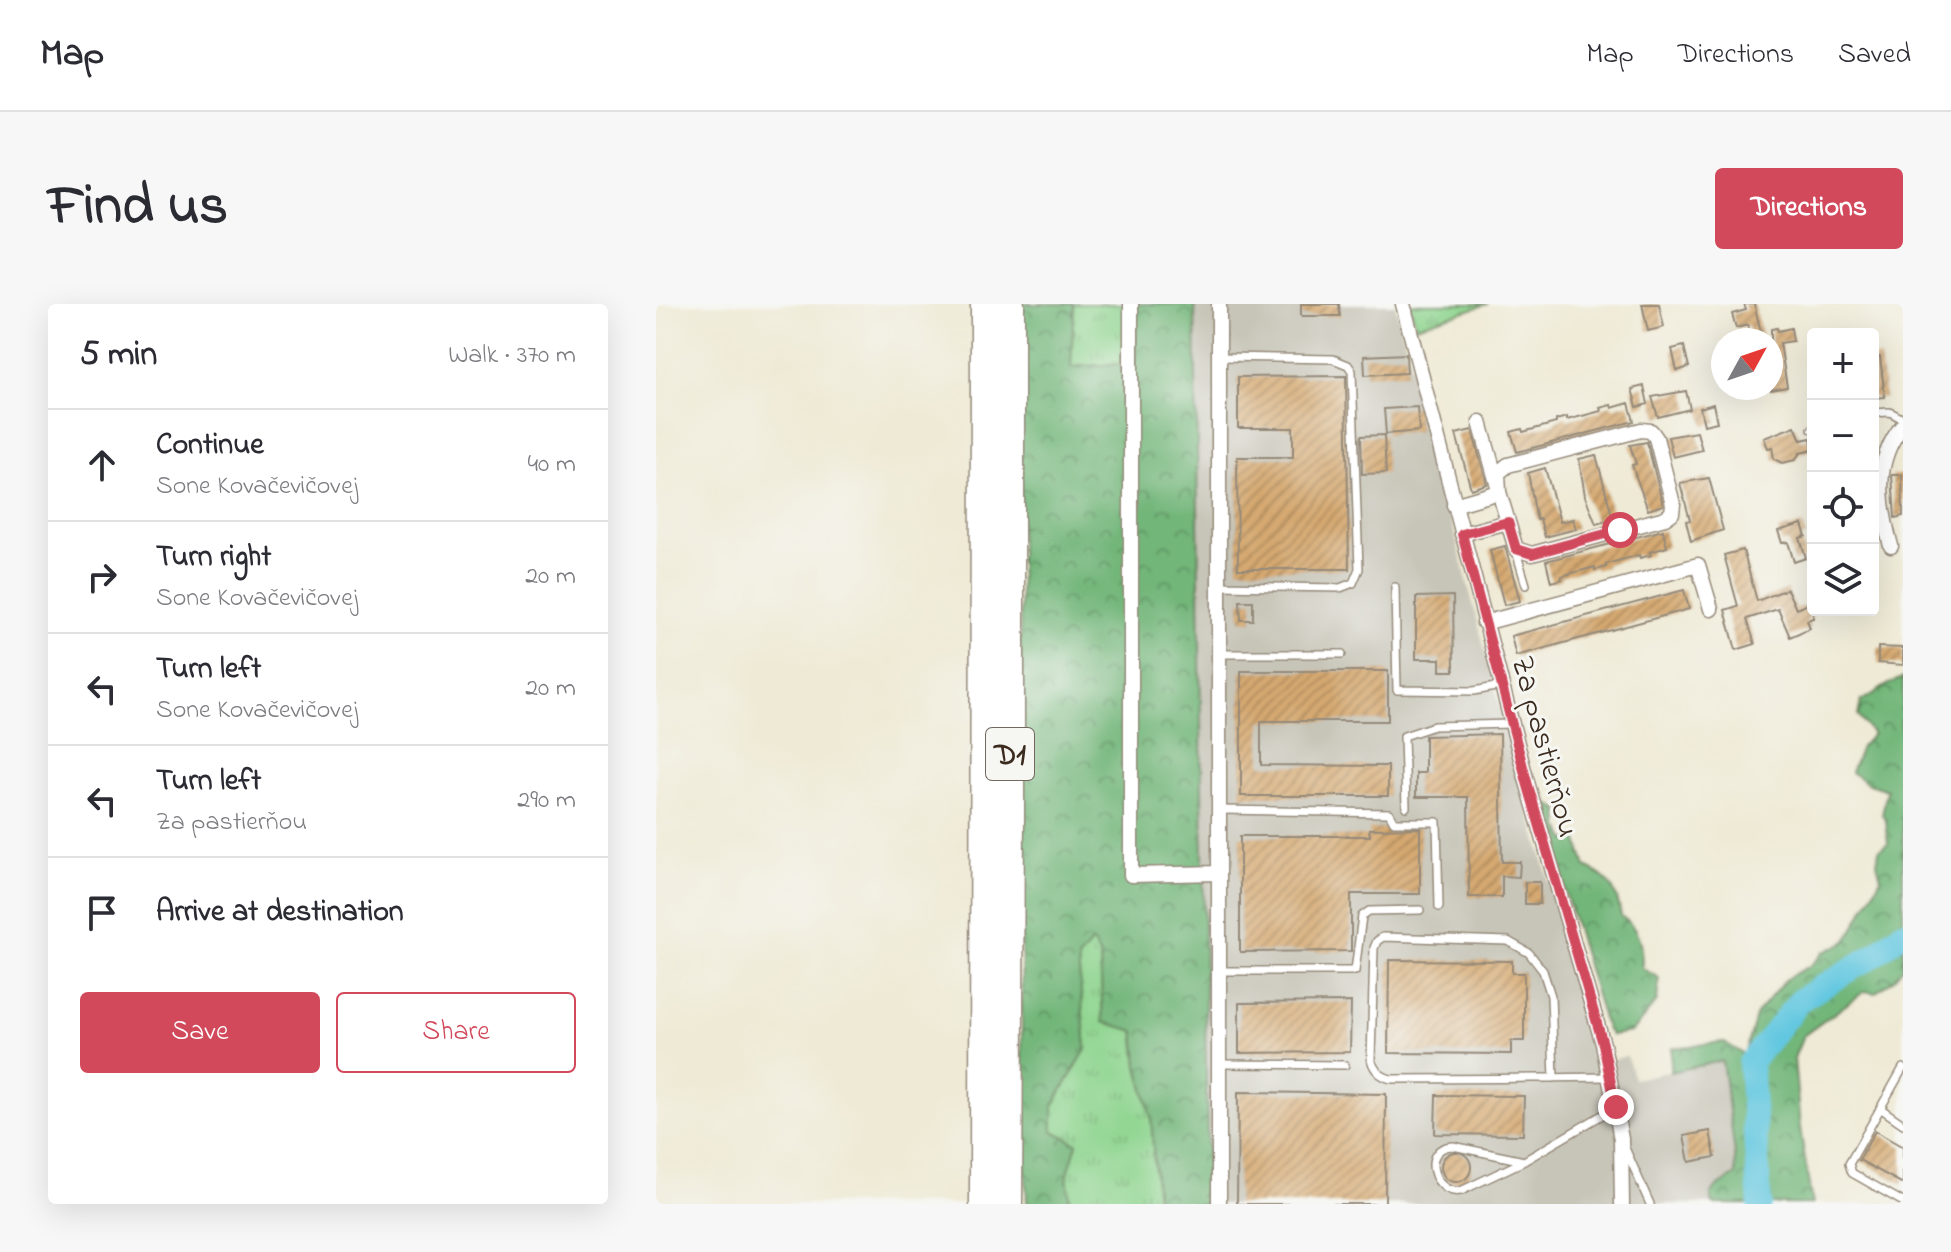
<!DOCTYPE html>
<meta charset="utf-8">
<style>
body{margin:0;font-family:"Indie Flower",sans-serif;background:#f7f7f7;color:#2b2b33}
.controls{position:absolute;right:24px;top:24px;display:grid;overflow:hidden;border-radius:8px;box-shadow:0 8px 32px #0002}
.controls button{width:72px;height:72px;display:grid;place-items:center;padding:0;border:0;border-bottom:2px solid #e1e1e2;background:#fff;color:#2b2b33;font:40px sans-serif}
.compass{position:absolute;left:1055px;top:24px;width:72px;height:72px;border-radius:50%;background:#fff;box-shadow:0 8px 32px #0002;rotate:50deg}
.stop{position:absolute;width:24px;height:24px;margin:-18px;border:6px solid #d1495b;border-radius:50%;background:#fff}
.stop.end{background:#d1495b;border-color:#fff;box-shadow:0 2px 8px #0008}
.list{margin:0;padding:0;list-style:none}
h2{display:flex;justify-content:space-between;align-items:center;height:104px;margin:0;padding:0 32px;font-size:34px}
h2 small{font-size:26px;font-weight:400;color:#7c7c81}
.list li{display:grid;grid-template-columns:52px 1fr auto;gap:24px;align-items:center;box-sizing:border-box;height:112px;padding:0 32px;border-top:2px solid #e1e1e2}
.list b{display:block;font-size:30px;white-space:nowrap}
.list p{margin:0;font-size:26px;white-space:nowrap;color:#7c7c81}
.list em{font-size:26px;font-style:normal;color:#7c7c81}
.actions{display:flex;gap:16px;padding:24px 32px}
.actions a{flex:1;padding:18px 0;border:2px solid #d1495b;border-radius:8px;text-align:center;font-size:28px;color:#d1495b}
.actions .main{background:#d1495b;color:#fff}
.icon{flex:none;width:44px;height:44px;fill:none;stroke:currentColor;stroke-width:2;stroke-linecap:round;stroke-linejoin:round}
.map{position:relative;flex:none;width:1247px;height:900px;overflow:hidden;border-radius:8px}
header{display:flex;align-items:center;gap:48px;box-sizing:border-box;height:112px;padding:0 40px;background:#fff;border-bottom:2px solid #e1e1e2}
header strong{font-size:38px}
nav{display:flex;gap:44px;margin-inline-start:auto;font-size:28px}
.intro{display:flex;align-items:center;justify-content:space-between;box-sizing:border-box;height:192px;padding:0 48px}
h1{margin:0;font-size:56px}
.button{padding:20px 36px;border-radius:8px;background:#d1495b;color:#fff;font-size:28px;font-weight:700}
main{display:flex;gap:48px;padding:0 48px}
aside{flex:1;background:#fff;border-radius:8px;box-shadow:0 8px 32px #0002}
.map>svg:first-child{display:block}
</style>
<header>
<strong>Map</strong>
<nav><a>Map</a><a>Directions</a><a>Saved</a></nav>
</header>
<div class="intro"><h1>Find us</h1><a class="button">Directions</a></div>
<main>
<aside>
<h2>5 min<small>Walk · 370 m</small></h2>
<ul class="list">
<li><svg class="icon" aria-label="ahead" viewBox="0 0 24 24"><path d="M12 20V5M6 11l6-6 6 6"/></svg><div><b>Continue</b><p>Sone Kovačevičovej</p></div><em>40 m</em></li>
<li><svg class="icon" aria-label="right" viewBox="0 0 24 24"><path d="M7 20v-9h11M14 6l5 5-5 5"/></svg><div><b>Turn right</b><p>Sone Kovačevičovej</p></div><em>20 m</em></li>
<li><svg class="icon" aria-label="left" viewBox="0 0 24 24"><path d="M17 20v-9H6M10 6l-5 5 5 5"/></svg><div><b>Turn left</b><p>Sone Kovačevičovej</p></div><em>20 m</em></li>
<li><svg class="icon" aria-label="left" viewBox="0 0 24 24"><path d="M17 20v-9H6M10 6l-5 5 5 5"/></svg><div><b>Turn left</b><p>Za pastierňou</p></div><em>290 m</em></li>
<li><svg class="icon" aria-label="arrive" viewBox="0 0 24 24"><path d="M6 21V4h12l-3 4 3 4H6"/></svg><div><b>Arrive at destination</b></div></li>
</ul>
<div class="actions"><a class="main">Save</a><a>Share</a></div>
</aside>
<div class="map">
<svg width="1247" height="900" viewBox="0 0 1247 900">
<defs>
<pattern id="grass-tufts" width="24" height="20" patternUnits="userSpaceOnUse" patternTransform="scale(2)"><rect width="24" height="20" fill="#8dd48e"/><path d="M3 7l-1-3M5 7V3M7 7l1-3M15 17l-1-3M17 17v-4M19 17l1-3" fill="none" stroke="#7bb67a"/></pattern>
<pattern id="forest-crowns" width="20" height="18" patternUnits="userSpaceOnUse" patternTransform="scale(2)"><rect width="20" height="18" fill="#72b679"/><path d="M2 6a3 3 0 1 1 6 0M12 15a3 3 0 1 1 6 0" fill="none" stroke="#5f9463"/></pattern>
<pattern id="building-hatch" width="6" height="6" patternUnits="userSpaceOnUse" patternTransform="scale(2)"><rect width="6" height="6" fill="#d5a971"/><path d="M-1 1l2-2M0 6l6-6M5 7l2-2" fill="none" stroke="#ae8a5c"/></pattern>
</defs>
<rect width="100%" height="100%" fill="#f6f6f2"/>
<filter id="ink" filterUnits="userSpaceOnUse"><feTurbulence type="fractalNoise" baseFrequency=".0125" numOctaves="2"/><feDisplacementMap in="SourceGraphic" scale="16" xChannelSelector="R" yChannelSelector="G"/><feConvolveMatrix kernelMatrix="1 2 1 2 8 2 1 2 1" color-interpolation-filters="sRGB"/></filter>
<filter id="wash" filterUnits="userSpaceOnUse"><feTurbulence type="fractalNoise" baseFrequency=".006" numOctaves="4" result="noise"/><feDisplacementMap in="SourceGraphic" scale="32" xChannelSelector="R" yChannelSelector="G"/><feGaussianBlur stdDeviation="1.8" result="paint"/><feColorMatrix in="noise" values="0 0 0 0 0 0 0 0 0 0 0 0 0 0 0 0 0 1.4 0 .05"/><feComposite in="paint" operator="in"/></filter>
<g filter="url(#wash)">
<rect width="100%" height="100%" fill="#efead5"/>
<path fill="#c7c5b8" d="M 539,0 L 739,0 L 843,400 L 944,759 L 971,752 L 978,775 L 1066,756 L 1087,900 L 552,900 Z"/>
<path fill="url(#grass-tufts)" stroke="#647f56" stroke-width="2" d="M 418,0 L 480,0 L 479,59 L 414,63 Z
M 754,0 L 832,0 L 760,22 Z
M 436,637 L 444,652 L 447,717 L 478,726 L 482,762 L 495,813 L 501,900 L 414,900 L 411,873 L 421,839 L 397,827 L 397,802 L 430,745 L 422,655 Z"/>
<path fill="url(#forest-crowns)" stroke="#56704c" stroke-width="2" d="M 363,0 L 418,0 L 415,63 L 479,59 L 480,0 L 539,0 L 552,900 L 501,900 L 495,813 L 482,762 L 479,727 L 447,718 L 444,652 L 436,638 L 422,655 L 430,745 L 397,802 L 397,827 L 421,839 L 411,873 L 414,900 L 371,900 L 366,777 Z
M 1247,374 L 1247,412 L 1245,415 L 1247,446 L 1247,663 L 1237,676 L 1219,689 L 1209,687 L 1147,732 L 1138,754 L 1144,824 L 1156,900 L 1057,900 L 1055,891 L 1061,883 L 1080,871 L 1079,850 L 1066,757 L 1014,768 L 1016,744 L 1068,738 L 1089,751 L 1101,709 L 1130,675 L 1155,661 L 1168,648 L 1191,637 L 1225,574 L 1221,559 L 1223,546 L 1232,539 L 1230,516 L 1226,511 L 1231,486 L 1213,480 L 1195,468 L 1205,443 L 1217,430 L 1202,412 L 1205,397 C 1220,390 1230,379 1247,374 Z
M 892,500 L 903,505 L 904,523 L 910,536 L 921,534 L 930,563 C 954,574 961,586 965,612 C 984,625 986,641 986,664 L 1003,674 L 1001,697 L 984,718 L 975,728 L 955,731 L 950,725 L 891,527 Z"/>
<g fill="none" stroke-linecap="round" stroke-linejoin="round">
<path stroke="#62c7e0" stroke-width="24" d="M 1104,900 L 1094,759 L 1144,696 L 1220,650 L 1247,628"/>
</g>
<g id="blocks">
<path fill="url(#building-hatch)" d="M 645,0 L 683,0 L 684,12 L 645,12 Z
M 986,0 L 1003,0 L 1008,23 L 992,27 Z
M 1088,0 L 1098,0 L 1107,36 L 1095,36 L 1092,21 L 1080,24 L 1076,10 L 1090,6 Z
M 1121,24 L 1122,27 L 1135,24 L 1137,37 L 1124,39 L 1131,83 L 1115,86 L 1115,25 Z
M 1028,42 L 1033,63 L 1021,67 L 1016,45 Z
M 750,50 L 751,69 L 709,71 L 708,52 Z
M 1224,53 L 1229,93 L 1217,94 L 1217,54 Z
M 690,72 L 693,265 L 582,265 L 581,153 L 637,153 L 637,124 L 582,124 L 582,73 Z
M 988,82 L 992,100 L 981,103 L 976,85 Z
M 1030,87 L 1034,105 L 1002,113 L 996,93 Z
M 973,99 L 978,117 L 861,148 L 855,128 L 866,125 L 867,128 L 900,119 L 900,116 L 911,113 L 911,116 L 945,107 L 944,104 L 955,101 L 956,104 Z
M 1057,100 L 1061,118 L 1048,121 L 1044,104 Z
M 761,103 L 763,127 L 730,130 L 728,105 Z
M 1139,122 L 1145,136 L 1155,134 L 1157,146 L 1144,149 L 1139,156 L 1126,159 L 1118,155 L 1116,143 L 1112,144 L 1108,134 Z
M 816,126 L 831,180 L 815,185 L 800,130 Z
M 1041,128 L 1046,146 L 1017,153 L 1012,133 Z
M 728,131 L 730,169 L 706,170 L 705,132 Z
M 991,138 L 1007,201 L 992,206 L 979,170 L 976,161 L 980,160 L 974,141 Z
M 940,151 L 957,215 L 940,220 L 929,192 L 923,155 Z
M 889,164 L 904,218 L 917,215 L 920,225 L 889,233 L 884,215 L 881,216 L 879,207 L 872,169 Z
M 1236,171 L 1246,171 L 1247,212 L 1239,214 Z
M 1053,174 L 1067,226 L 1035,237 L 1030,217 L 1034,216 L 1024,179 Z
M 1146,220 L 1150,232 L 1144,234 L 1150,254 L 1138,258 L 1132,238 L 1126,239 L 1122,227 Z
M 1007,226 L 1011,243 L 994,248 L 995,251 L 984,254 L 983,251 L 950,260 L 950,263 L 939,266 L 939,263 L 905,272 L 906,275 L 895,278 L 890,257 Z
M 849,242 L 864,297 L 848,301 L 834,246 Z
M 1087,246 L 1101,297 L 1131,285 L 1140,305 L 1157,298 L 1157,314 L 1151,316 L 1154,324 L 1134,333 L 1122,305 L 1091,315 L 1099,340 L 1080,346 L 1069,306 L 1082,302 L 1068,251 Z
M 1028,286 L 1033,305 L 860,352 L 855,332 Z
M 797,292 L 798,367 L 784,367 L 784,355 L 760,355 L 760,293 Z
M 584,297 L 597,297 L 597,316 L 585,316 Z
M 1222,343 L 1247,344 L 1247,361 L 1222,359 Z
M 585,367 L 732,367 L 732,417 L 605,417 L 605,461 L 732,462 L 732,492 L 585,492 Z
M 844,430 L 846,558 L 864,558 L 863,573 L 846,572 L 846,593 L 813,593 L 812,493 L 760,493 L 760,469 L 769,469 L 769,432 Z
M 764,524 L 764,590 L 695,590 L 695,647 L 584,648 L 584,532 L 714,532 L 713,525 Z
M 869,578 L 884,578 L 884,600 L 869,600 Z
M 733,656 L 856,657 L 856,669 L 868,669 L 868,737 L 855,737 L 855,750 L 732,749 Z
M 695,698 L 694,748 L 583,749 L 583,699 Z
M 582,788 L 730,790 L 729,900 L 581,900 Z
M 780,791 L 868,792 L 867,831 L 779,830 Z
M 1054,827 L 1059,853 L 1033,858 L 1028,832 Z
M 1219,827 L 1247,843 L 1247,880 L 1203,856 Z
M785 863a15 15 0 1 1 30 0a15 15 0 1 1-30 0Z"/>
</g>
</g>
<g filter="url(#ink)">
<use href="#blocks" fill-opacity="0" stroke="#958a7a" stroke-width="2"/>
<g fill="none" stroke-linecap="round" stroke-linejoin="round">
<g stroke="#958a7a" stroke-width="10">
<path id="lane" d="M 1217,109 L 1234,108 L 1247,115
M 1156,125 L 1157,124
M 860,247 L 870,281
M 563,282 L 684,284 L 697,279 L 703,265 L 696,67 L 692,61 L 677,55 L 564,53
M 739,283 L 741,386 L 818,387 L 845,382
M 563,350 L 686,350
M 750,503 L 748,432 L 778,422 L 855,420
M 564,506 L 733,509 L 738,518 L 781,518 L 783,603
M 564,667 L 699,667 L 706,612 L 713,607 L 764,606
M 564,760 L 689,761
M 1247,764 L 1193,860 L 1196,869 L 1247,898
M 898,774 L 895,692 L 887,667 L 873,649 L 852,637 L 727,633 L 721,637 L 718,644 L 715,756 C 719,767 724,772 735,775 C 808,775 880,774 953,773
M 1224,804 L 1247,820
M 969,844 L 994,900
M 868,857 L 797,842 C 763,843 777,892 805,887 L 868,857 L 958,804"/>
</g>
<g stroke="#958a7a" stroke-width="17">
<path id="street" d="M 475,0 L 475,571 L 563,569
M 563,0 L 563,900
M 747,0 L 871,478 L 947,740 L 965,835 L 966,900
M 824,118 L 841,179
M 843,188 L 852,218
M 798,201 L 843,188 L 842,169 L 852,161 L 985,126 L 995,127 L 1000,134 L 1017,200 L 1016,209 L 1009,214 L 876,250 L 860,245 L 852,218 L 806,230
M 1235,242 C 1223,199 1217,157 1247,121
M 828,319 L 1042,261 L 1055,305"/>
</g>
<g stroke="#958a7a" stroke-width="31">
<path id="highway" d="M 328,900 L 329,0
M 352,900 L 354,512 L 354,0"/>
</g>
<use href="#lane" stroke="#fff" stroke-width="7"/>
<use href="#street" stroke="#fff" stroke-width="14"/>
<use href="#highway" stroke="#fff" stroke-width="28"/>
</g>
</g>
<g fill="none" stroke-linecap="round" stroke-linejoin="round" filter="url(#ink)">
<path stroke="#d1495b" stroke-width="10" d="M 960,803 L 947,740 L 871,478 L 806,230 L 852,218 L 860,245 L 876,250 L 964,226"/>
</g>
<g text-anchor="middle" stroke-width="6" stroke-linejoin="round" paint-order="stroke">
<rect fill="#f6f6f2" stroke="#73675e" stroke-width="2" x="330" y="424" width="48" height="52" rx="6"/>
<g font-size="30" font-weight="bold" fill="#3b2a1e">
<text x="354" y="460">D1</text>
</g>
<g font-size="32" fill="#3b2a1e" stroke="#f6f6f2">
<text transform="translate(891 442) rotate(75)" y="11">Za pastierňou</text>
</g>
</g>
</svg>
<div class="controls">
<button>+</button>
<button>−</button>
<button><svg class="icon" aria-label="locate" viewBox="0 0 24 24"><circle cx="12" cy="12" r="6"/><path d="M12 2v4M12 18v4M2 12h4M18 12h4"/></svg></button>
<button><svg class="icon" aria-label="layers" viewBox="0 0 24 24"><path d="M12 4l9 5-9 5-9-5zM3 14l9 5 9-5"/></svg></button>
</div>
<svg class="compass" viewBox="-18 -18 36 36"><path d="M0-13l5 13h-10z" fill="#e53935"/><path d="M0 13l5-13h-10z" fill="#7c7c81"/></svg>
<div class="stop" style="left:964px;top:226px"></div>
<div class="stop end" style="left:960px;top:803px"></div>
</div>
</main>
